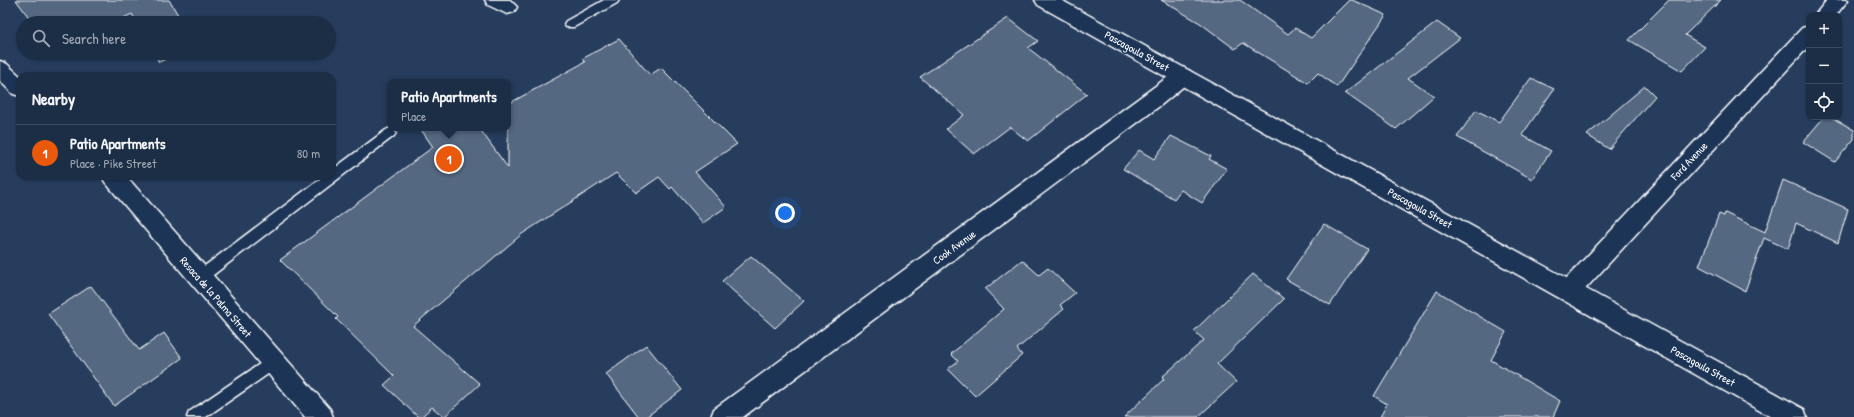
<!DOCTYPE html>
<meta charset="utf-8">
<style>
body{margin:0;font-family:"Patrick Hand",sans-serif;background:#293a51;color:#f1f3f6}
.controls{position:absolute;right:12px;top:12px;display:grid;overflow:hidden;border-radius:8px;box-shadow:0 1px 3px #0004}
.controls button{width:36px;height:36px;display:grid;place-items:center;padding:0;border:0;border-bottom:1px solid #3a4a5f;background:#1c2e46;color:#f1f3f6;font:20px sans-serif}
.you{position:absolute;left:785px;top:213px;width:14px;height:14px;margin:-10px;border:3px solid #fff;border-radius:50%;background:#1a73e8;box-shadow:0 0 0 6px #1a73e833}
.badge{display:grid;place-items:center;width:26px;height:26px;border-radius:50%;background:#ea580c;color:#fff;font-size:13px;font-weight:700}
.pin{position:absolute;translate:-50% -50%;border:2px solid #fff;box-shadow:0 1px 4px #0006}
.popup{position:absolute;left:387px;top:79px;width:124px;height:52px;box-sizing:border-box;display:grid;place-content:center;border-radius:8px;background:#1c2e46;filter:drop-shadow(0 1px 3px #0005);font-size:13px;white-space:nowrap;color:#a0a8b3}
.popup b{font-size:15px;color:#f1f3f6}
.popup::after{content:'';position:absolute;left:50%;top:100%;margin-left:-8px;border:8px solid transparent;border-top-color:#1c2e46}
.list{margin:0;padding:0;list-style:none}
h2{display:flex;justify-content:space-between;align-items:center;height:52px;margin:0;padding:0 16px;font-size:17px}
h2 small{font-size:13px;font-weight:400;color:#a0a8b3}
.list li{display:grid;grid-template-columns:26px 1fr auto;gap:12px;align-items:center;box-sizing:border-box;height:56px;padding:0 16px;border-top:1px solid #3a4a5f}
.list b{display:block;font-size:15px;white-space:nowrap}
.list p{margin:0;font-size:13px;white-space:nowrap;color:#a0a8b3}
.list em{font-size:13px;font-style:normal;color:#a0a8b3}
.icon{flex:none;width:22px;height:22px;fill:none;stroke:currentColor;stroke-width:2;stroke-linecap:round;stroke-linejoin:round}
.map{position:relative;flex:none;width:1854px;height:417px;overflow:hidden}
.search{position:absolute;background:#1c2e46;box-shadow:0 1px 3px #0004;left:16px;top:16px;width:320px;height:44px;display:flex;align-items:center;gap:10px;box-sizing:border-box;padding:0 14px;border-radius:22px;color:#a0a8b3;font-size:15px}
.panel{position:absolute;background:#1c2e46;box-shadow:0 1px 3px #0004;left:16px;top:72px;width:320px;height:108px;border-radius:12px}
.map>svg:first-child{display:block}
</style>
<div class="map">
<svg width="1854" height="417" viewBox="0 0 1854 417">
<rect width="100%" height="100%" fill="#263d5e"/>
<filter id="ink" filterUnits="userSpaceOnUse"><feTurbulence type="fractalNoise" baseFrequency=".025" numOctaves="2"/><feDisplacementMap in="SourceGraphic" scale="8" xChannelSelector="R" yChannelSelector="G"/><feConvolveMatrix kernelMatrix="1 2 1 2 8 2 1 2 1" color-interpolation-filters="sRGB"/></filter>
<g filter="url(#ink)">
<path fill="#556781" stroke="#fff" d="M 16,0 L 169,0 L 183,23 L 137,23 L 132,14 L 113,23 L 33,23 Z
M 1161,0 L 1240,0 L 1288,34 L 1295,28 L 1311,38 L 1349,0 L 1352,0 L 1386,15 L 1337,87 L 1318,73 L 1308,83 L 1243,43 L 1235,49 L 1200,23 Z
M 1669,0 L 1721,0 L 1685,35 L 1705,47 L 1682,71 L 1629,40 Z
M 1008,18 L 1038,41 L 1028,48 L 1087,94 L 1028,141 L 1010,127 L 974,154 L 946,129 L 964,115 L 920,77 Z
M 1437,22 L 1460,38 L 1408,78 L 1434,96 L 1396,129 L 1345,93 Z
M 619,39 L 650,75 L 661,68 L 737,144 L 695,172 L 726,207 L 703,223 L 672,187 L 670,189 L 659,177 L 636,193 L 616,173 L 522,234 L 413,326 L 480,384 L 444,417 L 432,407 L 421,417 L 418,417 L 384,385 L 394,376 L 336,319 L 338,317 L 280,260 L 433,147 L 420,128 L 479,128 L 508,168 L 508,104 L 585,62 L 582,59 Z
M 154,53 L 179,53 L 159,62 Z
M 1531,78 L 1554,89 L 1522,135 L 1551,151 L 1532,179 L 1457,137 L 1476,110 L 1499,122 Z
M 1645,86 L 1655,96 L 1609,149 L 1587,135 Z
M 1824,117 L 1831,117 L 1854,130 L 1854,139 L 1835,162 L 1803,142 Z
M 1171,136 L 1211,156 L 1209,159 L 1227,169 L 1202,203 L 1181,190 L 1174,199 L 1123,169 L 1139,150 L 1154,159 Z
M 1783,180 L 1848,209 L 1838,243 L 1796,223 L 1788,249 L 1764,238 L 1745,291 L 1699,266 L 1719,214 L 1724,216 L 1725,213 L 1765,232 Z
M 1324,224 L 1367,249 L 1330,305 L 1286,279 Z
M 751,256 L 804,301 L 775,328 L 722,281 Z
M 1022,260 L 1039,275 L 1048,268 L 1075,293 L 1060,305 L 1064,309 L 1017,349 L 1022,355 L 975,396 L 948,369 L 958,361 L 951,354 L 1004,309 L 985,289 Z
M 1253,274 L 1284,299 L 1217,364 L 1236,382 L 1198,417 L 1124,417 L 1164,379 L 1162,377 L 1204,340 L 1194,331 Z
M 91,286 L 139,350 L 164,333 L 182,358 L 114,406 L 48,314 Z
M 1437,291 L 1506,332 L 1491,360 L 1560,401 L 1553,417 L 1380,417 L 1387,404 L 1374,396 Z
M 646,345 L 682,390 L 646,417 L 639,417 L 606,374 Z"/>
<g fill="none" stroke-linecap="round" stroke-linejoin="round">
<g stroke="#fff" stroke-width="3">
<path id="lane" d="M 604,0 L 619,0 L 617,3 L 574,27 L 566,27 L 564,24 L 566,21 Z
M 390,128 L 394,130 L 396,133 L 394,136 L 204,282 L 199,284 L 194,282 L 192,278 L 194,274 L 324,176 L 332,176 L 332,170 L 386,130 Z
M 273,355 L 278,357 L 280,362 L 278,367 L 206,417 L 187,417 L 189,412 Z"/>
</g>
<g stroke="#fff" stroke-width="3">
<path id="street" d="M 485,0 L 510,0 L 517,7 L 514,12 L 507,14 L 488,5 Z
M 1827,0 L 1848,0 L 1836,15 L 1815,15 Z
M 1809,26 L 1809,46 L 1577,298 L 1569,301 L 1561,298 L 1557,291 L 1561,284 L 1802,28 Z
M 0,61 L 7,64 L 20,76 L 20,96 L 13,94 L 0,81 Z
M 1183,68 L 1190,71 L 1193,76 L 1190,81 L 1161,105 L 743,417 L 711,417 L 714,409 L 1176,71 Z
M 102,176 L 126,176 L 330,409 L 333,417 L 305,417 L 105,182 Z"/>
</g>
<g stroke="#fff" stroke-width="3">
<path id="secondary" d="M 1035,0 L 1061,0 L 1804,409 L 1807,417 L 1771,417 L 1038,5 Z"/>
</g>
<use href="#lane" fill="#1d3557" fill-rule="evenodd"/>
<use href="#street" fill="#1d3557" fill-rule="evenodd"/>
<use href="#secondary" fill="#1d3557" fill-rule="evenodd"/>
</g>
</g>
<g text-anchor="middle" stroke-width="3" stroke-linejoin="round" paint-order="stroke">
<g font-size="11" fill="#fff" stroke="#1d3557">
<text transform="translate(1137 51) rotate(29)" y="4">Pascagoula Street</text>
<text transform="translate(1689 161) rotate(-47)" y="4">Ford Avenue</text>
<text transform="translate(1420 208) rotate(29)" y="4">Pascagoula Street</text>
<text transform="translate(954 247) rotate(-36)" y="4">Cook Avenue</text>
<text transform="translate(216 297) rotate(49)" y="4">Resaca de la Palma Street</text>
<text transform="translate(1703 366) rotate(29)" y="4">Pascagoula Street</text>
</g>
</g>
</svg>
<div class="controls">
<button>+</button>
<button>−</button>
<button><svg class="icon" aria-label="locate" viewBox="0 0 24 24"><circle cx="12" cy="12" r="6"/><path d="M12 2v4M12 18v4M2 12h4M18 12h4"/></svg></button>
</div>
<div class="you"></div>
<div class="pin badge" style="left:449px;top:159px">1</div>
<div class="popup"><b>Patio Apartments</b>Place</div>
<div class="search"><svg class="icon" aria-label="search" viewBox="0 0 24 24"><circle cx="10" cy="10" r="6"/><path d="M15 15l6 6"/></svg>Search here</div>
<section class="panel">
<h2>Nearby<small></small></h2>
<ul class="list">
<li><span class="badge">1</span><div><b>Patio Apartments</b><p>Place · Pike Street</p></div><em>80 m</em></li>
</ul>
</section>
</div>
